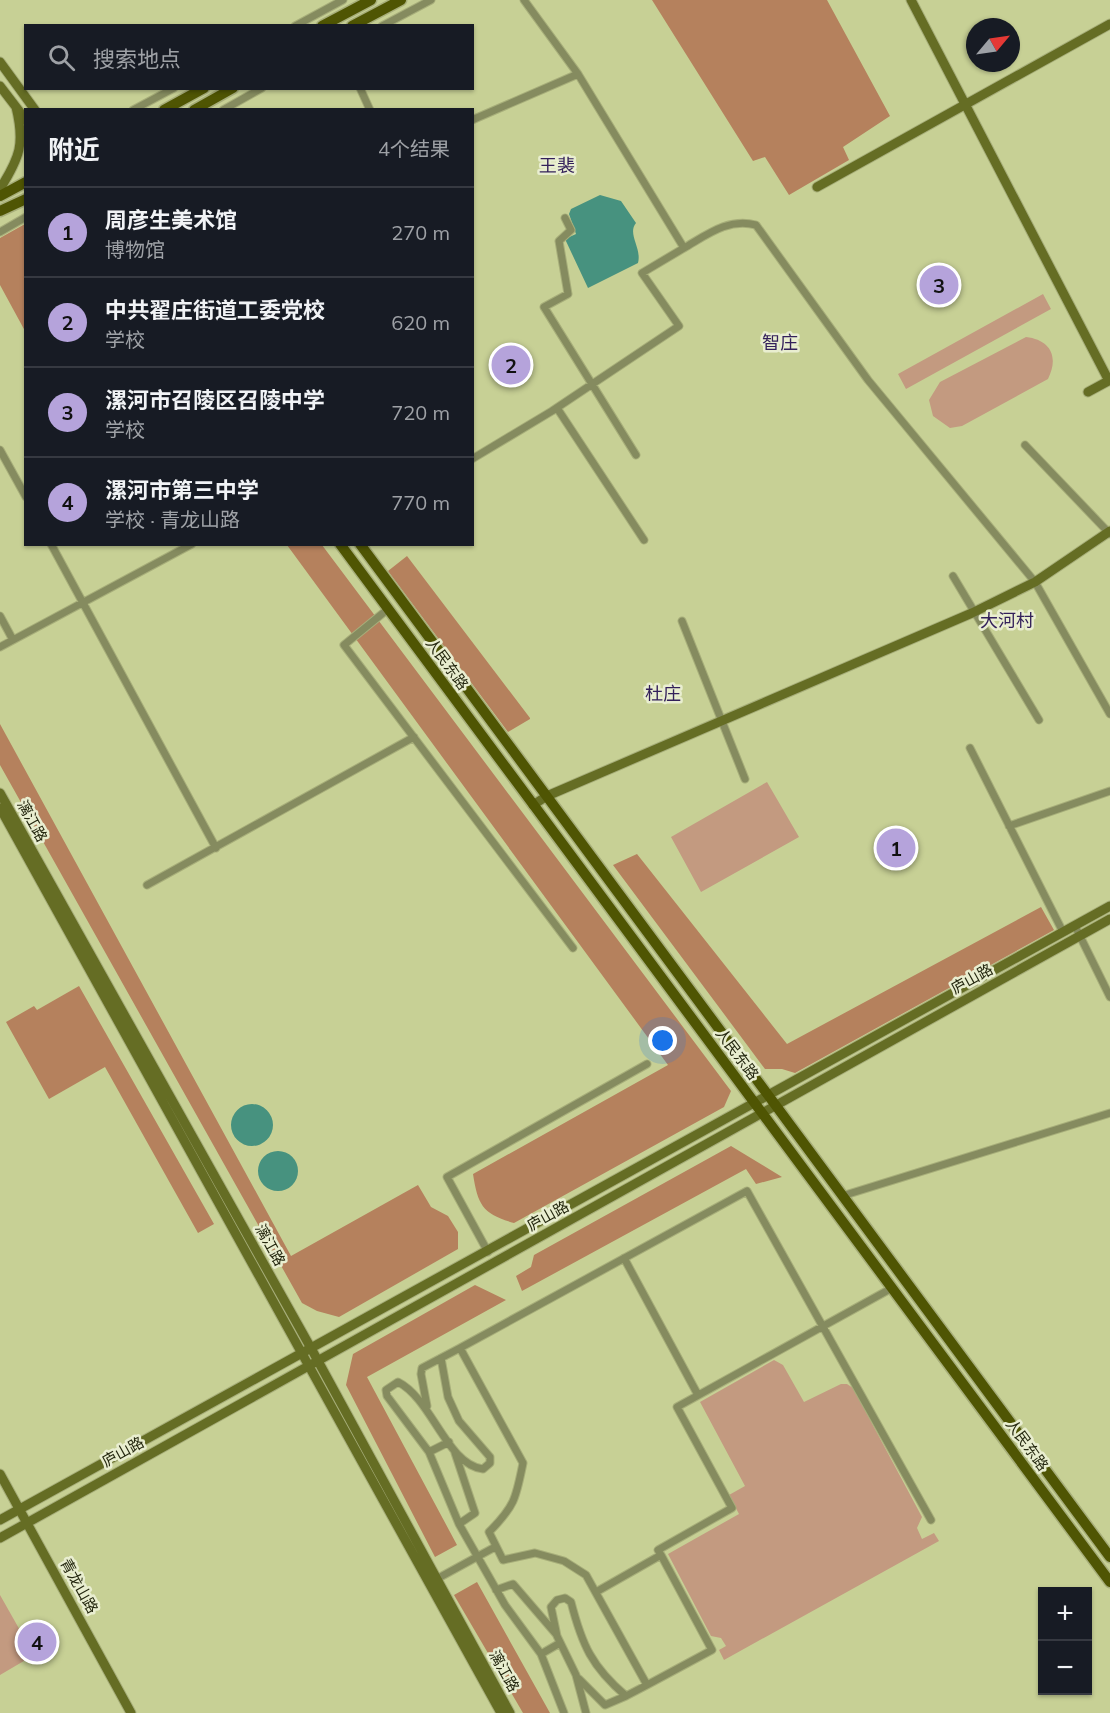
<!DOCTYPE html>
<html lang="zh">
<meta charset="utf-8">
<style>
body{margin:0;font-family:Mulish,"Noto Sans SC",sans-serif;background:#20242c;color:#f1f3f6}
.controls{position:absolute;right:18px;bottom:18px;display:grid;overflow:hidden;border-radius:0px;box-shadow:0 2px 4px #0004}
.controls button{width:54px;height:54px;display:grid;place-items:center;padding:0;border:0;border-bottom:2px solid #363941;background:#171b24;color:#f1f3f6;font:30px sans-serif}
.compass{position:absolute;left:966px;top:18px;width:54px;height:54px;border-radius:50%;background:#171b24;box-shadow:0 2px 4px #0004;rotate:61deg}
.you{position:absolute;left:663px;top:1041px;width:21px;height:21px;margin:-15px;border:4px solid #fff;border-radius:50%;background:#1a73e8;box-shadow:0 0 0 9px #1a73e833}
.badge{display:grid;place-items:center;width:39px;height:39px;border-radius:50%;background:#b5a3db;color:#111;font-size:20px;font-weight:700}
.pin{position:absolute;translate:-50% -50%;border:3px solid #fff;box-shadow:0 2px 6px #0006}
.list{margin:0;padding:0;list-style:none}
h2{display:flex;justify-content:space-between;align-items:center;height:78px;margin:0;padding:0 24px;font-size:26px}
h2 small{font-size:20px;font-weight:400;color:#9ea1a6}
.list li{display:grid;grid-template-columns:39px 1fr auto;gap:18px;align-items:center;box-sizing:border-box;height:90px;padding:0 24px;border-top:2px solid #363941}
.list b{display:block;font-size:22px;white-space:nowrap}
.list p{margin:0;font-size:20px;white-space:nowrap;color:#9ea1a6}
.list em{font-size:20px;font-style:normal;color:#9ea1a6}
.icon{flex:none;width:33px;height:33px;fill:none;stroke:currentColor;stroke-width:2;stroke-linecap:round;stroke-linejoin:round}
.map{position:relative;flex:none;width:1110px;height:1713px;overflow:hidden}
.search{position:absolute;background:#171b24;box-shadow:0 2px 4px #0004;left:24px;top:24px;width:450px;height:66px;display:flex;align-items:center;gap:15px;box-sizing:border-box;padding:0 21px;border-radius:0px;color:#9ea1a6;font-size:22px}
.panel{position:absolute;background:#171b24;box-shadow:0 2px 4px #0004;left:24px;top:108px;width:450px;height:438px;border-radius:0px}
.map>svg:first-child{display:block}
</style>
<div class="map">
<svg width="1110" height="1713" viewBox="0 0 1110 1713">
<rect width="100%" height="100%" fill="#c7d095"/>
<path fill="#c39a80" d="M 1043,294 L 1051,309 L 906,389 L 898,374 Z
M 1026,337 C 1051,340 1059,357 1048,379 L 962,426 L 950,428 L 933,416 L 929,400 L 940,382 Z
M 767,782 L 799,837 L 701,892 L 671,837 Z
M 774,1360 L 783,1365 L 804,1402 L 841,1384 L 847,1384 L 853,1388 L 922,1517 L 917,1528 L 922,1539 L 934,1533 L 939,1541 L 724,1660 L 719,1650 L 726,1646 L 721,1638 L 711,1636 L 668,1554 L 739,1514 L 729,1495 L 745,1486 L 700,1402 Z
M 0,1595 L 34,1655 L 0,1675 Z"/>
<path fill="#b5815d" d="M 652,0 L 827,0 L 890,116 L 843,147 L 849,160 L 789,195 L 765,157 L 753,161 Z
M 25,224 L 25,331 L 0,285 L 0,238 Z
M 287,545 L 322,545 L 731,1091 L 724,1107 L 514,1223 C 483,1214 478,1206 473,1174 L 668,1065 Z
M 407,556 L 530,718 L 530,719 L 508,732 L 388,571 Z
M 0,724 L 291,1256 L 418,1185 L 431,1207 L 448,1216 L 458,1232 L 458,1249 L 339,1317 L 317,1311 L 302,1303 L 0,765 Z
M 637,854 L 787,1044 L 1041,907 L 1054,930 L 795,1073 L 782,1069 L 765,1069 L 613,865 Z
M 79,986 L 214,1224 L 198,1233 L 105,1067 L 49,1099 L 6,1022 L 34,1006 L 37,1010 Z
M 731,1146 L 782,1177 L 756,1184 L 746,1169 L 522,1291 L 516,1276 L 531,1267 L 534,1255 Z
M 475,1285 L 506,1300 L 367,1377 L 457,1545 L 435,1557 L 346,1385 L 353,1354 Z
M 477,1582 L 550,1713 L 523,1713 L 454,1595 Z"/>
<path fill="#47927f" d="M 600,195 L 621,201 L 636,223 C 627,234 642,248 638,263 L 588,288 L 565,239 L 576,234 L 569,214 L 571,209 Z
M231 1125a21 21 0 1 1 42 0a21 21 0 1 1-42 0Z
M258 1171a20 20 0 1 1 40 0a20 20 0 1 1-40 0Z"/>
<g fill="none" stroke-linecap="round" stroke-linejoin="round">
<g stroke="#a7ae7a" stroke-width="9">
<path id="street" d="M 295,26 L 343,0
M 382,26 L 431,0
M 360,88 L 370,110
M 133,110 L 174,88
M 223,110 L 262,88
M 472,120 L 578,74
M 565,218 L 571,230 L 559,241 L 568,294 L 544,307 L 636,455
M 0,232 L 26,217
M 684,248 C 708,234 728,218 756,225 L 868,380 L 1035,582 L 1110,714
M 557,408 L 644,540
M 1025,445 L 1110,534
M 0,450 L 26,497
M 472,459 L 552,411 L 679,326 L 642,273 L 684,248 L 578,74 L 524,0
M 51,544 L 216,848
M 953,576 L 1039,720
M 388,609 L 344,645 L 573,948
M 0,616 L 13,640
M 682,621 L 745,779
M 0,647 L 192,544
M 970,748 L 1063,932
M 1009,826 L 1110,791
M 147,885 L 414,737
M 1075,926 L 1110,997
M 842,1196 L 1110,1113
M 488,1252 L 447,1177 L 647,1064
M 624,1258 L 698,1395
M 441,1358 L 448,1397 L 459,1421 L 490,1457 L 490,1463 L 483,1469 C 447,1465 432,1399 398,1382 L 386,1390 L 387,1396 L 429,1452 L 459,1524 L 505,1605 L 541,1654 L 564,1713
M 427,1406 L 421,1374 L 422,1368 L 460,1348
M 429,1452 L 449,1442
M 455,1453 L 475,1513 L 459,1524
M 661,1555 L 658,1550 L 732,1508 L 677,1407 L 892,1288
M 433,1581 L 495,1547
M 496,1590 L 513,1584 L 556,1634
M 596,1592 L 661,1555 L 712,1650 L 647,1685 L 586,1575 L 564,1561 L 535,1553 L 503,1560 L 489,1532 C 515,1506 516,1498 523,1463 L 460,1348 L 747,1191 L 931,1520
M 541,1654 L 560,1643
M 579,1679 L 605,1705 L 626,1696
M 586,1713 L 576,1675 L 557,1636 L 551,1607 L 557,1600 L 565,1598 L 571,1602 C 582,1645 592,1667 626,1696 L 647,1685"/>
</g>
<g stroke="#a7ae7a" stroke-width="11">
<path id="secondary" d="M 911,0 L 1109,381
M 0,62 L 35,110
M 0,86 L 26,120
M 817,187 L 1110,24
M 0,189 C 20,157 25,144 16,107
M 1088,392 L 1110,380
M 0,793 L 312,1350 L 510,1713
M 533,805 L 547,796 L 972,613 L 1035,582 L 1110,531
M 0,808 L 501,1713
M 0,1474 L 131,1713
M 0,1520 L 1110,906
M 0,1538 L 1110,919"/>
</g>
<g stroke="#a7ae7a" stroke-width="13">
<path id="primary" d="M 322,26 L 371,0
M 352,26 L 401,0
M 164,110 L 204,88
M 194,110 L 233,88
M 0,196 L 26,182
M 0,211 L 26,199
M 340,544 L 1110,1582
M 360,544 L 1110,1557"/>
</g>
<use href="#street" stroke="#858b5f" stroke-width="7"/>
<use href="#secondary" stroke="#656d24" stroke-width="9"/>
<use href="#primary" stroke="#4f5503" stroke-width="10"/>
</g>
<g text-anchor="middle" stroke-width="5" stroke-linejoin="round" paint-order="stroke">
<g font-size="15" fill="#252810" stroke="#e9eed0">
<text transform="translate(447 664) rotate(54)" y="5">人民东路</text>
<text transform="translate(32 821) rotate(61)" y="5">漓江路</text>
<text transform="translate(972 979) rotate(-29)" y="5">庐山路</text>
<text transform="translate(737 1054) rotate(53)" y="5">人民东路</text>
<text transform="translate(548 1216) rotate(-29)" y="5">庐山路</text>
<text transform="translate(270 1245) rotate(61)" y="5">漓江路</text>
<text transform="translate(1027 1445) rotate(54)" y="5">人民东路</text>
<text transform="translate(123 1452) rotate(-29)" y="5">庐山路</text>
<text transform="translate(79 1586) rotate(61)" y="5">青龙山路</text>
<text transform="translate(504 1671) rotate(61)" y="5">漓江路</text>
</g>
<g font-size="18" fill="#33205a" stroke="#e9eed0">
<text x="557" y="172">王裴</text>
<text x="780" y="349">智庄</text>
<text x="1007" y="627">大河村</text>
<text x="663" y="700">杜庄</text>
</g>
</g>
</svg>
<div class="controls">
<button>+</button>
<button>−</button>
</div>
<svg class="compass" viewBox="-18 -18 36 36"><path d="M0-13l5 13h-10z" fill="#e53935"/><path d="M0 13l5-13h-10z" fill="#9ea1a6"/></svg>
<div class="you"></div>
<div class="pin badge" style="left:896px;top:848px">1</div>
<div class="pin badge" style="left:511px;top:365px">2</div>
<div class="pin badge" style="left:939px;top:285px">3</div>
<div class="pin badge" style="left:37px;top:1642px">4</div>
<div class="search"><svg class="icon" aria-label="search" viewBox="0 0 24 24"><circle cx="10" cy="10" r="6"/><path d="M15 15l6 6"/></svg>搜索地点</div>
<section class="panel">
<h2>附近<small>4个结果</small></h2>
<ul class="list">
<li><span class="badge">1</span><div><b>周彦生美术馆</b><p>博物馆</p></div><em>270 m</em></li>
<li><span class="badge">2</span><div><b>中共翟庄街道工委党校</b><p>学校</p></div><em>620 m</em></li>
<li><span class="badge">3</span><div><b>漯河市召陵区召陵中学</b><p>学校</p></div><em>720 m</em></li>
<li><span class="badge">4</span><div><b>漯河市第三中学</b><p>学校 · 青龙山路</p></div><em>770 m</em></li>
</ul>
</section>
</div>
